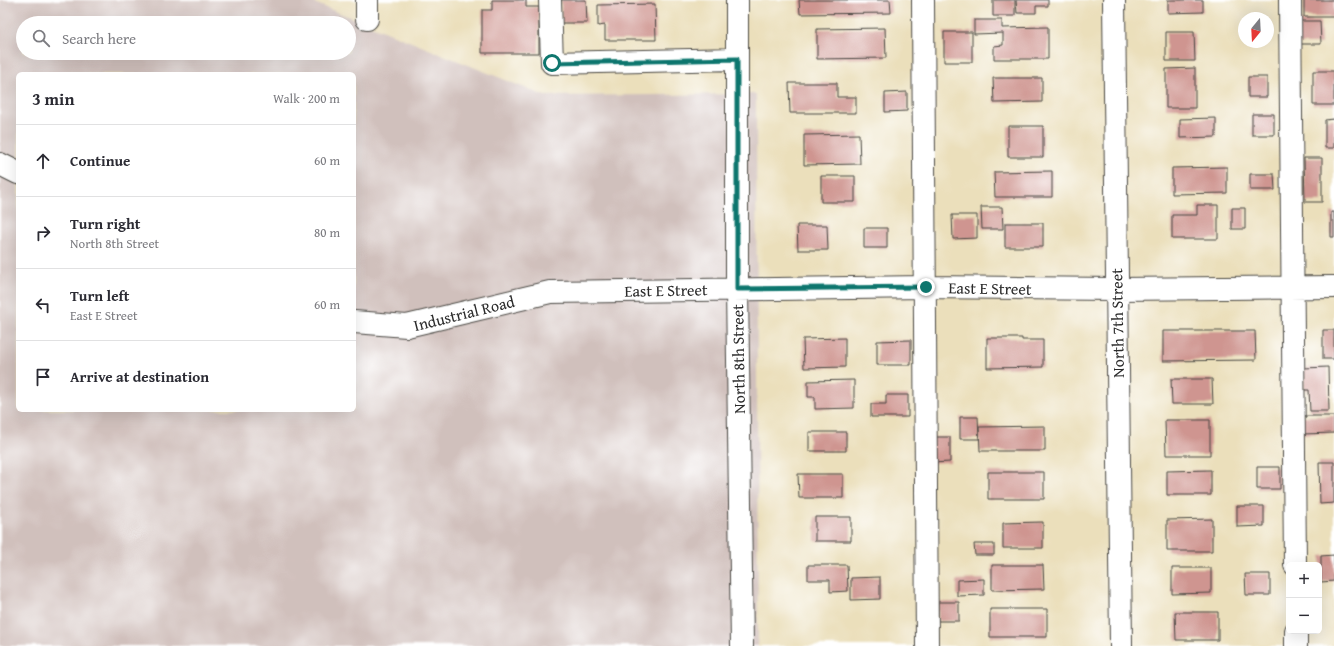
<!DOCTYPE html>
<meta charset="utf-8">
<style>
body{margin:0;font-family:"Gentium Book Plus",serif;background:#f2f2f3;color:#2b2b33}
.controls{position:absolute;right:12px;bottom:12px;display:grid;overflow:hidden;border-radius:6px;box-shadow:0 4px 16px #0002}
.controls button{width:36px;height:36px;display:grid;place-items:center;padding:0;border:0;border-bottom:1px solid #e1e1e2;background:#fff;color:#2b2b33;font:20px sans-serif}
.compass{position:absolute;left:1238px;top:12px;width:36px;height:36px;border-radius:50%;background:#fff;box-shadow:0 4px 16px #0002;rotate:198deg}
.stop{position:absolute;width:12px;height:12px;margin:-9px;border:3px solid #0f766e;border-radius:50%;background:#fff}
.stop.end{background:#0f766e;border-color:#fff;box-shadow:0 1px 4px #0008}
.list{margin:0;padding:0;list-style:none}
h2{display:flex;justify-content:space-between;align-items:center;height:52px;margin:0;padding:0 16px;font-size:17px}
h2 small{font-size:13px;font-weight:400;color:#7c7c81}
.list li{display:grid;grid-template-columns:26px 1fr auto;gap:12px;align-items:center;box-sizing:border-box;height:72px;padding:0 16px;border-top:1px solid #e1e1e2}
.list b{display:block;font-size:15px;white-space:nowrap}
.list p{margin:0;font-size:13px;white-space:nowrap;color:#7c7c81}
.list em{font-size:13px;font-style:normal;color:#7c7c81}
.icon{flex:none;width:22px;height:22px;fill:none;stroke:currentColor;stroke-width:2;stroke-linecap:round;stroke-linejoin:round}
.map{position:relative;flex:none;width:1334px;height:646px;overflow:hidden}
.search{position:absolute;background:#fff;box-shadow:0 4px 16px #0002;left:16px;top:16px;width:340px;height:44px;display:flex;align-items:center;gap:10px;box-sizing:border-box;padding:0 14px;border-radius:22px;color:#7c7c81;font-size:15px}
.panel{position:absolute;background:#fff;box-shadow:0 4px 16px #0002;left:16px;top:72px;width:340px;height:340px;border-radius:6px}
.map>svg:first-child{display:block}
</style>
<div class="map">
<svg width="1334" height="646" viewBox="0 0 1334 646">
<rect width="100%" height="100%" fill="#fff"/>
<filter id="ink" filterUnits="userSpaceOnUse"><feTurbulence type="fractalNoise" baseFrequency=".025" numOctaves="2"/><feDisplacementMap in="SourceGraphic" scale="8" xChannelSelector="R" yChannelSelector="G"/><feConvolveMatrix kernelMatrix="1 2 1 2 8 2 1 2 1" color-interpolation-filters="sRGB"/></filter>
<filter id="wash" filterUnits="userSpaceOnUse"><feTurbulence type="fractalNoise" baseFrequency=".012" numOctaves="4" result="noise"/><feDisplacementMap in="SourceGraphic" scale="16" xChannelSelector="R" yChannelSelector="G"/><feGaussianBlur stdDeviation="0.9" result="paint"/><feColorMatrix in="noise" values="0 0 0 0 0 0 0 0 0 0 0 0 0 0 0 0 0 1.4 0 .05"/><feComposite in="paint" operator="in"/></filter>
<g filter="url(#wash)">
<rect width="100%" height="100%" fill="#ebdfbb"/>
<path fill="#d0c0bc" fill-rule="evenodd" d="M 0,0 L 307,0 L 545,96 L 756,94 L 758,646 L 0,646 ZM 23,23 L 349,23 L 349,53 L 23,53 ZM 18,74 L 354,74 L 354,410 L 18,410 Z"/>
<g id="blocks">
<path fill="#cf9590" d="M 492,0 L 526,0 L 526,7 L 539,7 L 539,53 L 482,53 L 482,10 L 492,10 Z
M 561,0 L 586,0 L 587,23 L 561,23 Z
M 799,0 L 890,0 L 891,13 L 800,14 Z
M 993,0 L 1015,0 L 1015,16 L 993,16 Z
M 1016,0 L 1048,0 L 1048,6 L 1036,6 L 1036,13 L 1017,13 Z
M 1168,0 L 1203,0 L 1203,12 L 1168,13 Z
M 1304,0 L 1334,0 L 1334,17 L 1304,17 Z
M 655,4 L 656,40 L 605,40 L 605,25 L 598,26 L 598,5 Z
M 974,20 L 1002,20 L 1002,28 L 1048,27 L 1048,59 L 994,59 L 994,46 L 1003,45 L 1003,33 L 974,34 Z
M 1298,21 L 1320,21 L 1321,44 L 1298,44 Z
M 885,28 L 886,58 L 817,59 L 817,29 Z
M 944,32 L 972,32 L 972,62 L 944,62 Z
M 1166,32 L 1194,32 L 1195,61 L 1166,61 Z
M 1195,68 L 1195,108 L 1166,108 L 1166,69 Z
M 1313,71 L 1334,71 L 1334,105 L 1313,105 Z
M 1248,77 L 1267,77 L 1267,97 L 1248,97 Z
M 993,78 L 1042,78 L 1042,102 L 994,103 Z
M 789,83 L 837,83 L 837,97 L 856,97 L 856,113 L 790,113 Z
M 907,92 L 907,111 L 885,112 L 885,93 Z
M 1252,114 L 1274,114 L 1274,135 L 1252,135 Z
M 1216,118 L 1216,137 L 1180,138 L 1180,119 Z
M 1334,119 L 1334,148 L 1325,148 L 1325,120 Z
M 1008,126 L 1043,126 L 1043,157 L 1008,157 Z
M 859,134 L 860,164 L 804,165 L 804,135 Z
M 1304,158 L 1322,158 L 1322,202 L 1305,202 Z
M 1227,167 L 1227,193 L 1172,194 L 1172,168 Z
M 1052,171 L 1052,197 L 995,197 L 994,172 Z
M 1250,174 L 1274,174 L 1275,190 L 1250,190 Z
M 821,176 L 855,176 L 855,202 L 821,202 Z
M 1197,205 L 1218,205 L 1218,239 L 1172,239 L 1172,215 L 1197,215 Z
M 981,207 L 1002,207 L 1003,229 L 982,229 Z
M 1232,208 L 1245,208 L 1245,229 L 1232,229 Z
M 1331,212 L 1334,212 L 1334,237 L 1331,237 Z
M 952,215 L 977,215 L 977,238 L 953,239 Z
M 1005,223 L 1043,223 L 1043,247 L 1005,247 Z
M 797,225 L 827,225 L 828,250 L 798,250 Z
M 864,228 L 887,228 L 887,248 L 864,248 Z
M 1323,330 L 1334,330 L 1334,359 L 1323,359 Z
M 1163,331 L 1255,331 L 1256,360 L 1163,361 Z
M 845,338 L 845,367 L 804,368 L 803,339 Z
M 987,338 L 1022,338 L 1022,340 L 1043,340 L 1043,367 L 987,368 Z
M 911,340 L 911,365 L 877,365 L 877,341 Z
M 1328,367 L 1329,411 L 1310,411 L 1309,390 L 1304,390 L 1304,368 Z
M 1171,379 L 1212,379 L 1213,404 L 1172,404 Z
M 854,380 L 854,408 L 815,409 L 815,397 L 808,397 L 808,381 Z
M 886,395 L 908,395 L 908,417 L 871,417 L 871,404 L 886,404 Z
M 1302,416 L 1334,416 L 1334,433 L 1302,434 Z
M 960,417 L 978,417 L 979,439 L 960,439 Z
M 1165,420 L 1210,420 L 1210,455 L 1166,455 Z
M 1045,426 L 1045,451 L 980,451 L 979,427 Z
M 809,432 L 846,432 L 846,451 L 809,451 Z
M 931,437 L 950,437 L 950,462 L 931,463 Z
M 1319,462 L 1334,462 L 1334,503 L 1320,504 Z
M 1257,467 L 1280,467 L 1280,489 L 1257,489 Z
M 1211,470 L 1211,495 L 1167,495 L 1167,471 Z
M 988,472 L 1044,472 L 1044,499 L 988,499 Z
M 798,474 L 843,474 L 843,498 L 799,498 Z
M 1237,506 L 1264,506 L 1264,526 L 1237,527 Z
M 815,517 L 851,517 L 851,541 L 815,541 Z
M 1212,519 L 1212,551 L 1167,551 L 1167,520 Z
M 1043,522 L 1043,548 L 1003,548 L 1003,523 Z
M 974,544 L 994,544 L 994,555 L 975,555 Z
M 1334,555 L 1334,581 L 1321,582 L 1321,556 Z
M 808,565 L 847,565 L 848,591 L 830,592 L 830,580 L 808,580 Z
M 992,565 L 1043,565 L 1044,589 L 992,590 Z
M 1172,568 L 1211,568 L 1211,593 L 1172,594 Z
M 1245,574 L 1270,574 L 1270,595 L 1246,595 Z
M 880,577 L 880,599 L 851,600 L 851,578 Z
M 984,579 L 984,595 L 957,596 L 957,580 Z
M 938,602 L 959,602 L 959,621 L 938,621 Z
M 990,609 L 1047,609 L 1047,637 L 990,637 Z
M 1175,612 L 1218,612 L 1218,640 L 1176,640 Z"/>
</g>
</g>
<g filter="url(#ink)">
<use href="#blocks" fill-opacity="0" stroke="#484641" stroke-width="1"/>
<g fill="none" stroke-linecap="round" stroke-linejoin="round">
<g stroke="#484641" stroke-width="24">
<path id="minor" d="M 367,0 L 367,19
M 550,0 L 552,63 L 737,59
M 737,0 L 737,289 L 742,646
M 923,0 L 927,646
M 1114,0 L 1121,646
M 1290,0 L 1295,565
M 0,164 L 18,173
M 354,322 L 407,326 L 550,292 L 926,287 L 1116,289 L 1334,287
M 1296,631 L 1296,646"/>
</g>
<use href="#minor" stroke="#fff" stroke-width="22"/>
</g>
</g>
<g fill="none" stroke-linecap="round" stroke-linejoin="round" filter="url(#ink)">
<path stroke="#0f766e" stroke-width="5" d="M 552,63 L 737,59 L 737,289 L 926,287"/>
</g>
<g text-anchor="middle" stroke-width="3.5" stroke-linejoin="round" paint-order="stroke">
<g font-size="16" fill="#2b2b2b" stroke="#fff">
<text transform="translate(990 288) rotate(1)" y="6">East E Street</text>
<text transform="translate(666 290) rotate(-1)" y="6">East E Street</text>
<text transform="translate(464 313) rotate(-14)" y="6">Industrial Road</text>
<text transform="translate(1117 323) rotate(-91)" y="6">North 7th Street</text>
<text transform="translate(738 359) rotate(-91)" y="6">North 8th Street</text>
</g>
</g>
</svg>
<div class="controls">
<button>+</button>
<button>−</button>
</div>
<svg class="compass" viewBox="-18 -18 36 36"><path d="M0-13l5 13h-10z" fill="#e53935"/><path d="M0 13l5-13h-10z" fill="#7c7c81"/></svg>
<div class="stop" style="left:552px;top:63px"></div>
<div class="stop end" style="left:926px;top:287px"></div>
<div class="search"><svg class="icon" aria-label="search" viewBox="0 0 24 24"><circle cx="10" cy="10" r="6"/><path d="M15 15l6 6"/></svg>Search here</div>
<section class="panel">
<h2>3 min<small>Walk · 200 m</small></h2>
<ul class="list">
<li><svg class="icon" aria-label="ahead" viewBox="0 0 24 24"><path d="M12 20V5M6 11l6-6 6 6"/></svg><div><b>Continue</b></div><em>60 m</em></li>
<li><svg class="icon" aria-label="right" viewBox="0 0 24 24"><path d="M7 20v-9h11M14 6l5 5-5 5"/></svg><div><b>Turn right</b><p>North 8th Street</p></div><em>80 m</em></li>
<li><svg class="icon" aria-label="left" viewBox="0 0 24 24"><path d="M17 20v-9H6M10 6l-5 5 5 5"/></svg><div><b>Turn left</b><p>East E Street</p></div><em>60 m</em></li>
<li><svg class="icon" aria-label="arrive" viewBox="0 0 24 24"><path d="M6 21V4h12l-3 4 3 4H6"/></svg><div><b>Arrive at destination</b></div></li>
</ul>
</section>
</div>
